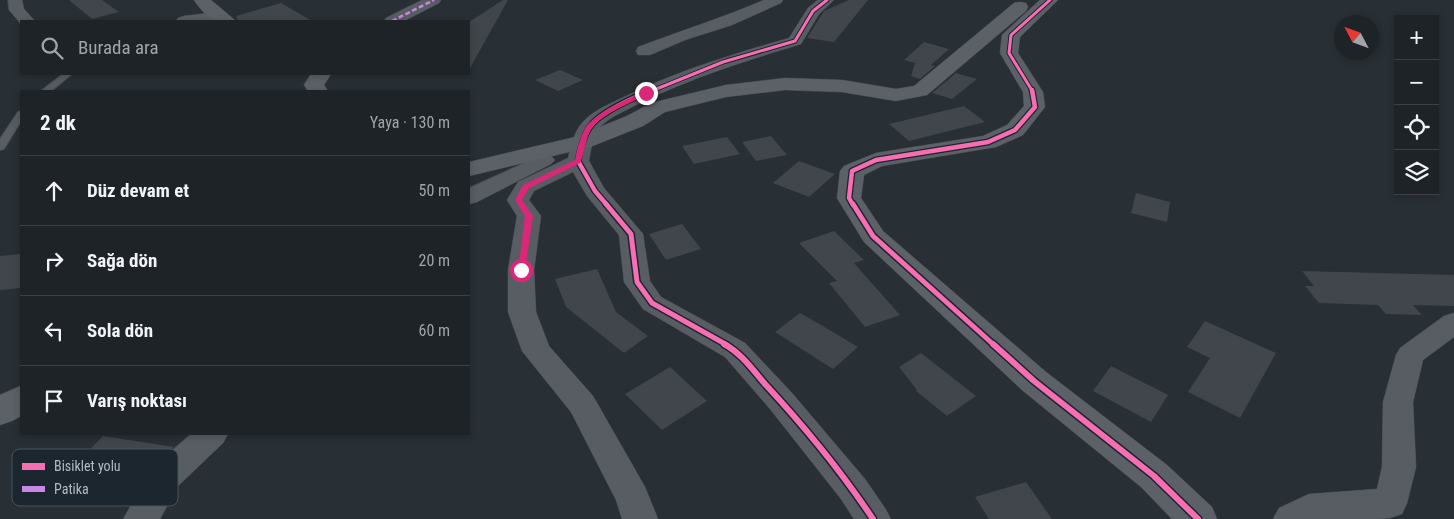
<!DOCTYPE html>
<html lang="tr">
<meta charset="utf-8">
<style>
body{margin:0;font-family:"Roboto Condensed",sans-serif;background:#262b30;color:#f1f3f6}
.controls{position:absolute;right:15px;top:15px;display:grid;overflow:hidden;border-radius:0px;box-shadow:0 2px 8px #0003}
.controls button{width:45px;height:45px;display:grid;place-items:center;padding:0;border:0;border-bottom:1px solid #3c4045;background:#1e2328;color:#f1f3f6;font:25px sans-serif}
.compass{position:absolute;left:1334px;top:15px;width:45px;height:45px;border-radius:50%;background:#1e2328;box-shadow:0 2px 8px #0003;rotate:311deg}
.stop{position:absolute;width:15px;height:15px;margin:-11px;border:4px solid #db2777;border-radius:50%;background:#fff}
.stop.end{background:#db2777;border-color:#fff;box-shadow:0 1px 5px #0008}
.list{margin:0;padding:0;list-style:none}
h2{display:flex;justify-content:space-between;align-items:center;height:65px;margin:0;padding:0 20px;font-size:21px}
h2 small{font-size:16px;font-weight:400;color:#a1a4a8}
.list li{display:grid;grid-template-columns:32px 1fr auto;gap:15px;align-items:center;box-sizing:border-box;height:70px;padding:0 20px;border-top:1px solid #3c4045}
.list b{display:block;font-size:19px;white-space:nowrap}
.list em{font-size:16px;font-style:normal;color:#a1a4a8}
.icon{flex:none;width:28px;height:28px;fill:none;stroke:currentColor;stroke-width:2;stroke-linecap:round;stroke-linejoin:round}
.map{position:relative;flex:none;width:1454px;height:519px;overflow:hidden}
.search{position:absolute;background:#1e2328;box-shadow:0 2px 8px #0003;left:20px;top:20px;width:450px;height:55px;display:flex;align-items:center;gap:12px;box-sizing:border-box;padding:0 18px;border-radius:0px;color:#a1a4a8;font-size:19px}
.panel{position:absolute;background:#1e2328;box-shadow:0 2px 8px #0003;left:20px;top:90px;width:450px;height:345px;border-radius:0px}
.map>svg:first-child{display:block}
</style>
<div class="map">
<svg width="1454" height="519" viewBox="0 0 1454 519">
<rect width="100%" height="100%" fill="#282f35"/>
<path fill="#40464b" d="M 69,0 L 102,0 L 119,12 L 92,19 Z
M 503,0 L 508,0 L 469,70 L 469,22 Z
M 849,0 L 868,0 L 834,42 L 807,38 L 824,11 Z
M 281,3 L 312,21 L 238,21 L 237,19 L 236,16 Z
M 924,42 L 949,49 L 931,65 L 935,66 L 920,79 L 911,76 L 915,63 L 904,60 Z
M 560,70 L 583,80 L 558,91 L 535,80 Z
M 956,73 L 977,79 L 952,99 L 932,93 Z
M 964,106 L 985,122 L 909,141 L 889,124 Z
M 771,136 L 787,155 L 756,161 L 742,142 Z
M 727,137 L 740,154 L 694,164 L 682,146 Z
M 799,161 L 835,174 L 809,197 L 773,183 Z
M 1136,193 L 1170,202 L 1167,222 L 1131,213 Z
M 682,224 L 701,249 L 666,260 L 649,234 Z
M 834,231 L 864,260 L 854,263 L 900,315 L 865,327 L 829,283 L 837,281 L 799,243 Z
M 21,254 L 21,288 L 0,290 L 0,256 Z
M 597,269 L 616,312 L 648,336 L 624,353 L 566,307 L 555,279 Z
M 1302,271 L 1454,275 L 1454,306 L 1413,305 L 1422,315 L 1386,314 L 1378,305 L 1319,303 L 1305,286 L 1314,286 Z
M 800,313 L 823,326 L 858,347 L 833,369 L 775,332 Z
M 1205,321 L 1276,353 L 1240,418 L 1188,392 L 1210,358 L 1187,347 Z
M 921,353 L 976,396 L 947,416 L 916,391 L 917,390 L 899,367 Z
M 1111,366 L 1168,395 L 1151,422 L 1093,391 Z
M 670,367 L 707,401 L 662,430 L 625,394 Z
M 103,436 L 174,447 L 152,465 L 136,492 L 60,480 Z
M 1026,482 L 1052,519 L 989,519 L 975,497 Z"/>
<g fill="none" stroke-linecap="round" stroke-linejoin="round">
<g stroke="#464b50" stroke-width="2">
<path id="lane" d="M 63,74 L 72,74 L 51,91 L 41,91 Z
M 21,111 L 21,121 L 4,149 L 0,150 L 0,139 L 18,112 Z"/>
</g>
<g stroke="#464b50" stroke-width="1">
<path id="street" d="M 8,0 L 22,0 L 24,9 L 35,21 L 21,21 L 21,24 L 9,10 Z
M 422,0 L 441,0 L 439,3 L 404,21 L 384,21 L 386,18 Z
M 764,0 L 783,0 L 781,3 L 732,25 L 685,40 L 650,55 L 638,55 L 636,51 L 638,47 C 680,31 722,18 764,0 Z
M 818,0 L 834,0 L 819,14 L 801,44 C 745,61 690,78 638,104 C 625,111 609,117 599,128 C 592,137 591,150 589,161 L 604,188 L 643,234 L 650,281 L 661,297 L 745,343 L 792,393 L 865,479 L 885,508 L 891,519 L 854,519 L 841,499 L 770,409 L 725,357 L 643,309 L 624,282 L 619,235 L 587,196 L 573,172 L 534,191 L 529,200 L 541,216 L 534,270 L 536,312 L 549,346 L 593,396 L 645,487 L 658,519 L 622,519 L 616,500 L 571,412 L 522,351 L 508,312 L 508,270 L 517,216 L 507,200 L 518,182 L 568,158 C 571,146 574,132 582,123 C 593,110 610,104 624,97 C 677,71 733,54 789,38 L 808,8 Z
M 219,12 L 224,14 L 227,17 L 224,20 L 176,21 L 178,18 L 184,16 Z
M 544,154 L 551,156 L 555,160 L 551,164 L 477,202 L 469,204 L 469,188 Z
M 1454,313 L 1454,337 L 1423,360 L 1413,402 L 1416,467 L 1407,503 L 1402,514 L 1390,518 L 1377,519 L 1273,519 L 1279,508 L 1309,494 L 1377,489 L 1382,467 L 1383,402 L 1396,355 L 1400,348 L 1444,316 Z
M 191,434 L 228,434 L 223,443 L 178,486 L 160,519 L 123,519 L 154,466 Z"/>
</g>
<g stroke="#464b50" stroke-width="1">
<path id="secondary" d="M 194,0 L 211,0 L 236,21 C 214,22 206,18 194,0 Z
M 1040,0 L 1058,0 L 1020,37 L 1018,53 L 1043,92 L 1045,107 L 1023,135 L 996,147 L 882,166 L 864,175 L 861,198 L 883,231 L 1046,372 L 1167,465 L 1212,507 L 1217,519 L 1172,519 L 1141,487 L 1022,390 L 864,242 L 837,198 L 840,171 L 844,166 L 876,153 L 983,136 L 1007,125 L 1024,106 L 1023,92 L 1000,53 L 1002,35 Z
M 1020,2 L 1026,3 L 1028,7 L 1026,11 L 927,95 L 896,101 L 842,92 L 785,90 L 726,97 L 665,112 L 643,126 L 590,147 L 469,176 L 469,162 L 575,137 L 627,116 L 651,103 L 726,85 L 785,78 L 842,80 L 896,89 L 914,86 L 1014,3 Z
M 311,74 L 331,74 L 324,85 L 328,91 L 308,91 L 304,85 Z
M 21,386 L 21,416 L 12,421 L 0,425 L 0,395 Z"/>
</g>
<use href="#lane" fill="#585d63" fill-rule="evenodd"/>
<use href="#street" fill="#585d63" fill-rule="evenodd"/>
<use href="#secondary" fill="#5c6168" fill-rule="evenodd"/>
<path stroke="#c787e3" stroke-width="2.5" stroke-dasharray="5 2.5" stroke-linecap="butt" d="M 392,21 L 434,0"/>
<g stroke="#1c262f" stroke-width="5">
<path id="cycleway-far3" d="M 649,92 L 723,62 L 795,41 L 813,11 L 827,0
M 1033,92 L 1009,53 L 1011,35 L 1050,0"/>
</g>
<g stroke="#1c262f" stroke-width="7">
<path id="cycleway-far2" d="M 607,205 L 595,191 L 578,161 C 580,149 583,138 589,128 C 599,112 635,97 652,90
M 853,205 L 849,198 L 852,171 L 876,160 L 988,142 L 1015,130 L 1035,107 L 1032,90"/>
</g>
<g stroke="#1c262f" stroke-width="8">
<path id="cycleway-far1" d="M 606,204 L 631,234 L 637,282 L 652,303 L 727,345
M 853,204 L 873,236 L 994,345"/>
</g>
<g stroke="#1c262f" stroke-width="9">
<path id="cycleway" d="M 724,344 C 741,353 753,370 765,384 C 804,426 841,471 873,519
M 993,344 L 1034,381 L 1154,476 L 1198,519"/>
</g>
<use href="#cycleway-far3" stroke="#f96db3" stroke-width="3"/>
<use href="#cycleway-far2" stroke="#f96db3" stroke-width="4.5"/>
<use href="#cycleway-far1" stroke="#f96db3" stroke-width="5"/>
<use href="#cycleway" stroke="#f96db3" stroke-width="6"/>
</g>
<path fill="#db2777" d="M 646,91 L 648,94 C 633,102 600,114 591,129 C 585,140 585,152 580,163 L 529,188 L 522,200 L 533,216 L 525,270 L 518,272 L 525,216 L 515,200 L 523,185 L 575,160 C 577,149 580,137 586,127 C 595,113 631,97 646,91 Z"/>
<rect x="12" y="449" width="166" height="57" rx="8" fill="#1c262f" stroke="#49535c" stroke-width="1"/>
<rect x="22" y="463" width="23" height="7" fill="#f96db3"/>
<rect x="22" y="486" width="23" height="6" fill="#c787e3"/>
<g font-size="14" fill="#b2bbc6">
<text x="54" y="471">Bisiklet yolu</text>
<text x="54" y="494">Patika</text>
</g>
</svg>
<div class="controls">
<button>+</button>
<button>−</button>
<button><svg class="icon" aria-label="locate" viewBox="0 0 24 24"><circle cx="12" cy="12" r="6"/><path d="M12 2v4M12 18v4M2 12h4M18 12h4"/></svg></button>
<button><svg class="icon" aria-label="layers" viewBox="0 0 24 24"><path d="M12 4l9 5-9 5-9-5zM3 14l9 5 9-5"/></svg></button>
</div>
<svg class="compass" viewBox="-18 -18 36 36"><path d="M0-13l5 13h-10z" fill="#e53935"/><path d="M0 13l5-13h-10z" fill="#a1a4a8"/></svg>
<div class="stop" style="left:521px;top:270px"></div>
<div class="stop end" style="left:646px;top:93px"></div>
<div class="search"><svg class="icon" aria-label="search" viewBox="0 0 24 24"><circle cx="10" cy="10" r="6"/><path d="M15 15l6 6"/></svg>Burada ara</div>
<section class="panel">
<h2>2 dk<small>Yaya · 130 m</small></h2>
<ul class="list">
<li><svg class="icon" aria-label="ahead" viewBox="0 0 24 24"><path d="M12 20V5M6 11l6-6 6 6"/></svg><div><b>Düz devam et</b></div><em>50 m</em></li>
<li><svg class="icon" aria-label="right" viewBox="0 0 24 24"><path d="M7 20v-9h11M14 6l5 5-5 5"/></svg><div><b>Sağa dön</b></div><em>20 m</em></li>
<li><svg class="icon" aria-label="left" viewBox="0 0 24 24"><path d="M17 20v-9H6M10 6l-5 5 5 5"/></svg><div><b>Sola dön</b></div><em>60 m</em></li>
<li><svg class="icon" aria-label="arrive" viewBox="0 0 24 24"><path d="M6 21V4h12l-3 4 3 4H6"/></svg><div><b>Varış noktası</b></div></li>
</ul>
</section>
</div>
